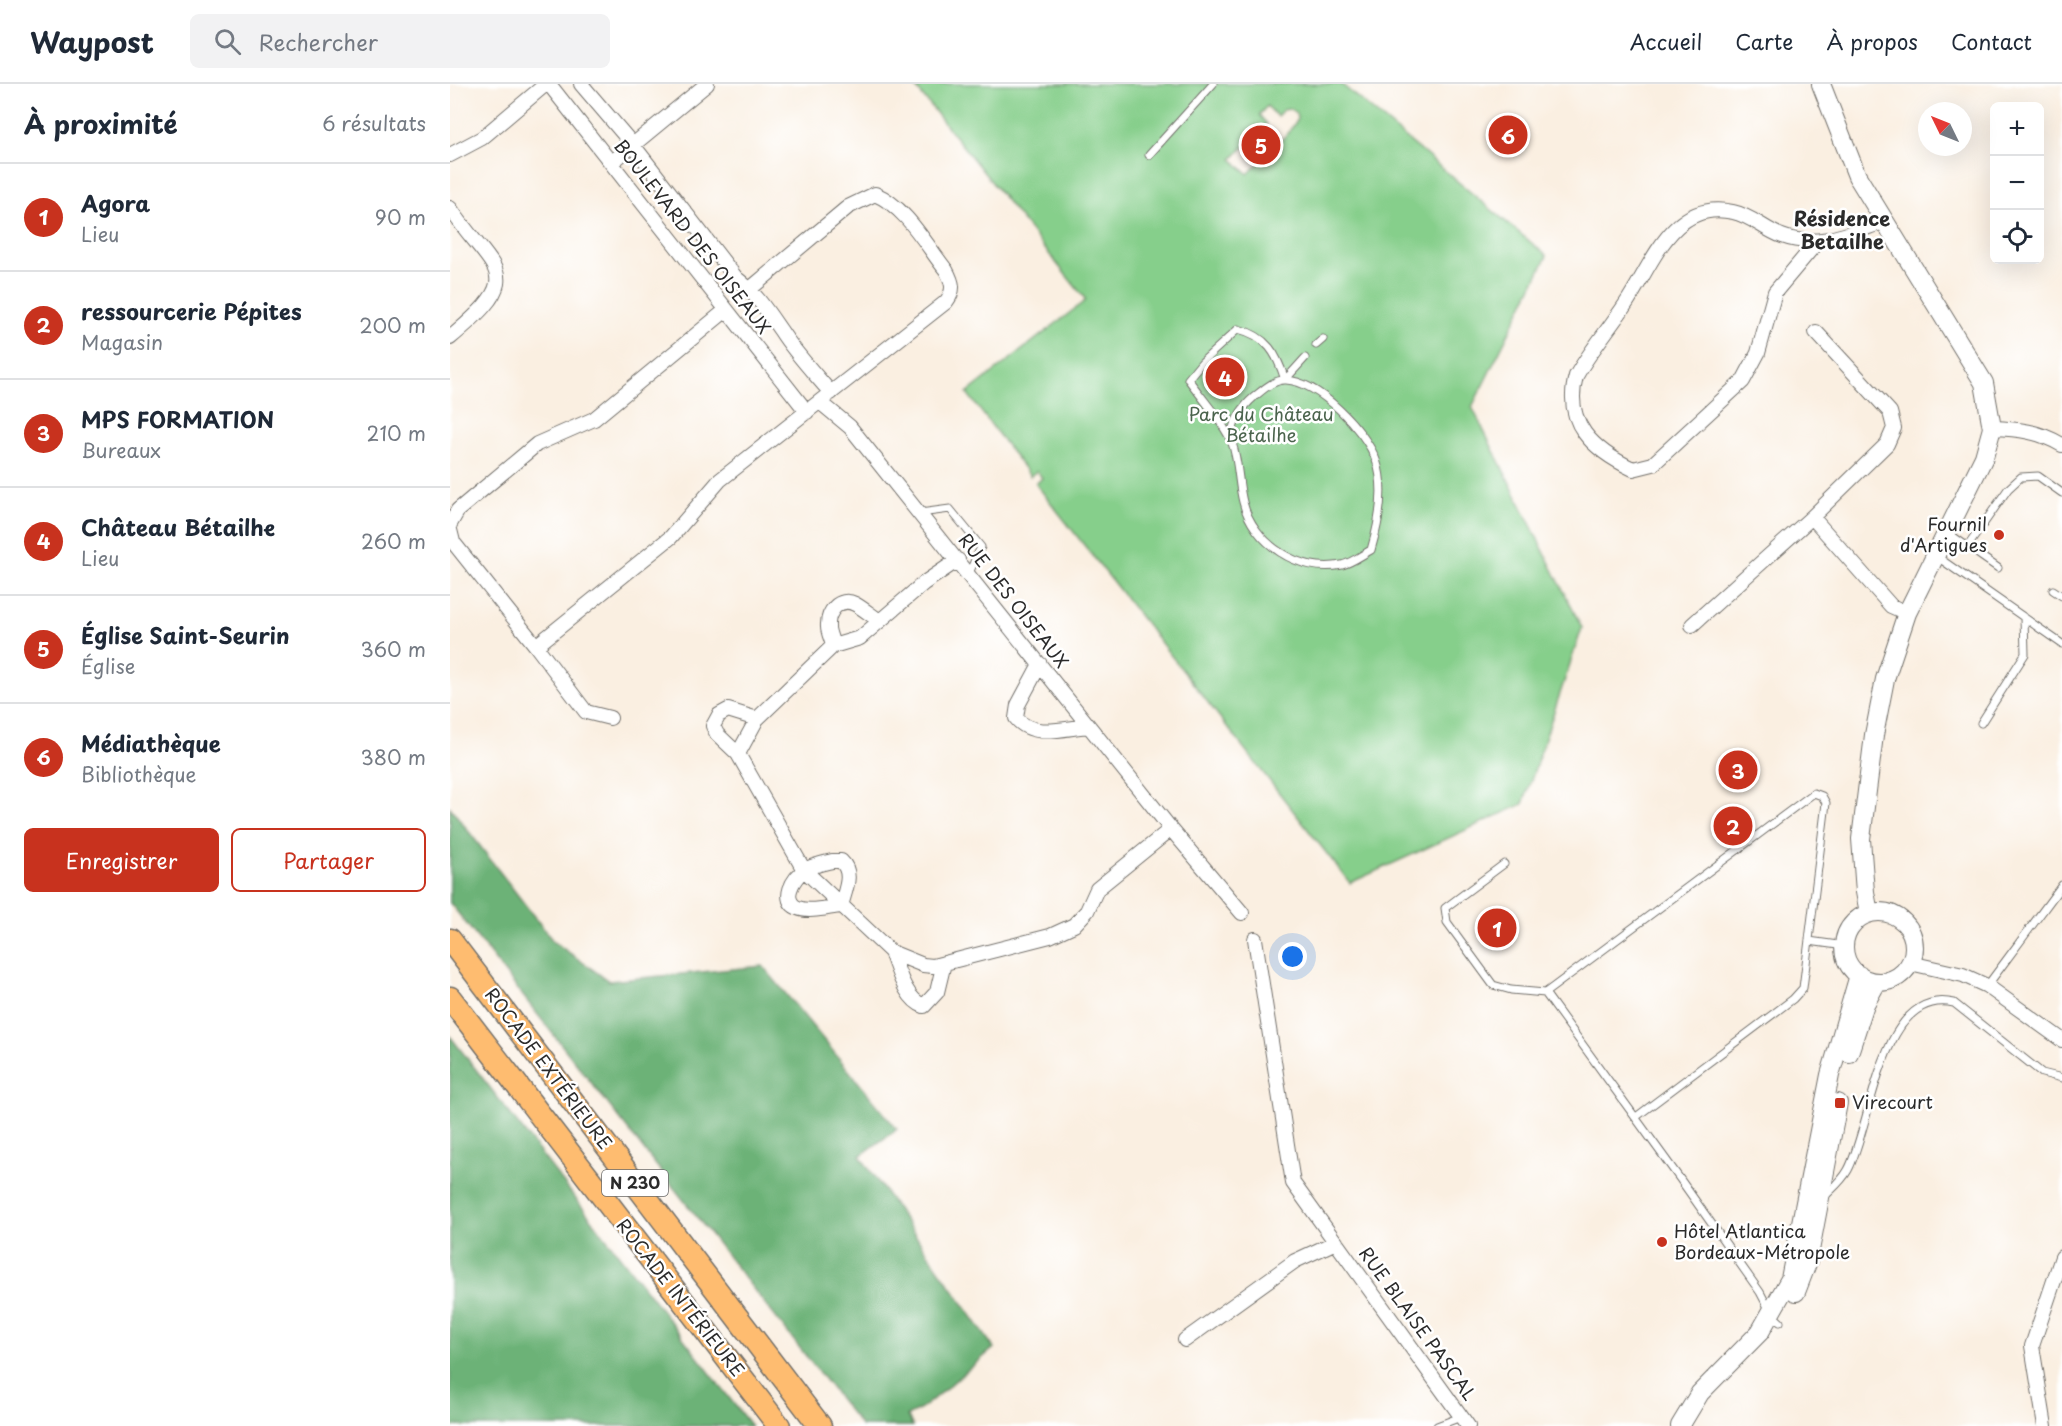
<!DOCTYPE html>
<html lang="fr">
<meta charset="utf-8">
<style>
body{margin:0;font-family:"Playpen Sans",sans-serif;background:#f2f2f3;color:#1f2937}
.controls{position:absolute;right:18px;top:18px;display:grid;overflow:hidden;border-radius:9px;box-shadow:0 6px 24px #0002}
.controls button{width:54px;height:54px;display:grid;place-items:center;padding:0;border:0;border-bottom:2px solid #e0e1e3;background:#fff;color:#1f2937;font:30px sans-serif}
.compass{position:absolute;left:1468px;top:18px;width:54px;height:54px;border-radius:50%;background:#fff;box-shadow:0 6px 24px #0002;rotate:313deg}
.you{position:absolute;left:843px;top:873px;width:21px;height:21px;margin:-15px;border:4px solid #fff;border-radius:50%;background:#1a73e8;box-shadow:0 0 0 9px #1a73e833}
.badge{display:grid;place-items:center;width:39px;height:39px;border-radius:50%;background:#c8321e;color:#fff;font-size:20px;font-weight:700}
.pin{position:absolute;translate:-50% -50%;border:3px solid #fff;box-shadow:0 2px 6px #0006}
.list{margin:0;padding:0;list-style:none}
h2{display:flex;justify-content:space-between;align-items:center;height:78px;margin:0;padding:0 24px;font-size:26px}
h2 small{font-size:20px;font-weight:400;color:#747a83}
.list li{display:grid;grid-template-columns:39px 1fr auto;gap:18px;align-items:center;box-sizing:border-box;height:108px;padding:0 24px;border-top:2px solid #e0e1e3}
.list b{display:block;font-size:22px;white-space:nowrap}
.list p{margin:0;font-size:20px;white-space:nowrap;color:#747a83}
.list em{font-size:20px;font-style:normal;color:#747a83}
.actions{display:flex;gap:12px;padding:18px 24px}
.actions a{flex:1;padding:14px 0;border:2px solid #c8321e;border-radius:9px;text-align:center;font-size:21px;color:#c8321e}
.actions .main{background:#c8321e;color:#fff}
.icon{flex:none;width:33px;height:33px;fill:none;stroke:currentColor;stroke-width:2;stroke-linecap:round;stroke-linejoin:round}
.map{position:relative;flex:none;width:1612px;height:1342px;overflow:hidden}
header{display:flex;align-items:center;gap:36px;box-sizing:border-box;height:84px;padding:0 30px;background:#fff;border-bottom:2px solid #e0e1e3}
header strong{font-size:28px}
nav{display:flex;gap:33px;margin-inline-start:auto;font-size:21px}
.search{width:420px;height:54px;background:#f2f2f3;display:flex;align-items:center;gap:15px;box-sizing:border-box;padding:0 21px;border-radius:9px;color:#747a83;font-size:22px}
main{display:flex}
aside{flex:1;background:#fff}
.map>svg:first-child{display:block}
</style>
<header>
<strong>Waypost</strong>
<div class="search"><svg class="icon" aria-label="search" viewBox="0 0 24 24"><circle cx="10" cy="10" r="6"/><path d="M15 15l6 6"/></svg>Rechercher</div>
<nav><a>Accueil</a><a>Carte</a><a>À propos</a><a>Contact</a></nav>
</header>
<main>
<aside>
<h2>À proximité<small>6 résultats</small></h2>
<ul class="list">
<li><span class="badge">1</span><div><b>Agora</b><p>Lieu</p></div><em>90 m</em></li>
<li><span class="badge">2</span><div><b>ressourcerie Pépites</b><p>Magasin</p></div><em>200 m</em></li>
<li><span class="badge">3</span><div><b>MPS FORMATION</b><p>Bureaux</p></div><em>210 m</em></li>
<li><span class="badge">4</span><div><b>Château Bétailhe</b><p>Lieu</p></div><em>260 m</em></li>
<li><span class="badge">5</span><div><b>Église Saint-Seurin</b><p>Église</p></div><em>360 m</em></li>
<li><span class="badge">6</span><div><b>Médiathèque</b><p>Bibliothèque</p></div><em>380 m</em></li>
</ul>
<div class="actions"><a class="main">Enregistrer</a><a>Partager</a></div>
</aside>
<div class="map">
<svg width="1612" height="1342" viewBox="0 0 1612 1342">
<rect width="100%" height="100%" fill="#fff"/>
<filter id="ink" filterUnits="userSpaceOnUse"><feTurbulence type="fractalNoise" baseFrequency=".0167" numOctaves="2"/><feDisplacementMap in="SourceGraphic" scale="12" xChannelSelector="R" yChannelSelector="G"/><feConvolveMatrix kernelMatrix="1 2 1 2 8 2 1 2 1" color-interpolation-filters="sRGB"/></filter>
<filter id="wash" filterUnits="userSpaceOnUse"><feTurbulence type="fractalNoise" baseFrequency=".008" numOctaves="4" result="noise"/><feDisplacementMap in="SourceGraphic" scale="24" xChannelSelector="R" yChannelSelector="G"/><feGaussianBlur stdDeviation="1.35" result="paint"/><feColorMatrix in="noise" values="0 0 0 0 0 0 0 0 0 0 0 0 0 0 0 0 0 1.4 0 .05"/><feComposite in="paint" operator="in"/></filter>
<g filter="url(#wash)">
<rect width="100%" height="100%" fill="#faefe1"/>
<path fill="#86cf8b" stroke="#587d5b" stroke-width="1.5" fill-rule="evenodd" d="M 463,0 L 891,0 L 1097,172 L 1022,323 L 1132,544 L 1073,720 L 900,799 L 586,400 L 592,394 L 587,387 L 580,392 L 517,309 L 636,216 ZM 817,22 L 827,32 L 833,26 L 840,25 L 846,29 L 847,36 L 839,48 L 798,90 L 782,75 L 817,40 L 809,31 Z"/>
<path fill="#6cb277" stroke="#4c6e51" stroke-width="1.5" d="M 0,723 L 103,857 L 159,897 L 313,882 L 447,1045 L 410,1072 L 544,1264 L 471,1325 L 457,1332 L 463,1342 L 411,1342 L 0,819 Z
M 0,952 L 38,1001 L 301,1342 L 0,1342 Z"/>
</g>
<g filter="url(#ink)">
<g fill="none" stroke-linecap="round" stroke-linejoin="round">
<g stroke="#73706b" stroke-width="9">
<path id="service" d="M 699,71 L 763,0
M 866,261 L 873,255
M 780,356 C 782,340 792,323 804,313 C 813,306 824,295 836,296 C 868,297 916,347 926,376 C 936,404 929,439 921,466 C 912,471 901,479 892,481 C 849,490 803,459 793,418 C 788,399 789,378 782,359 C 774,339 751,313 738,295 L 752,278 L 788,245 C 817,252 827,270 835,296 L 855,274
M 470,429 L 500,425 L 531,463 L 519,489
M 1498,449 L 1548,484
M 1518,462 L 1558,405 L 1571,393 L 1588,392 L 1612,409
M 1486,472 L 1612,560
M 1603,506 L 1612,512
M 1531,639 L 1575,570 L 1574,533
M 1054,780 L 995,824 L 997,838 L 1043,901 L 1061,906 L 1095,909
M 1359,857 L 1395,862
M 1537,902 L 1612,801
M 1186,1033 L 1343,915 L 1353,904 L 1376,719 L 1372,712 L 1364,709 L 1095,909 L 1230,1095 L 1310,1208 L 1322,1231 L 1330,1238
M 1374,1113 C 1383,1104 1392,1097 1398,1086 C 1422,1042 1430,902 1504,919 L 1592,989 L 1612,994
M 987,1342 L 1011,1333"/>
</g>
<g stroke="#73706b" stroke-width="16">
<path id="minor" d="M 99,0 L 357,328
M 131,0 L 183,61 L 286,194 C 306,209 317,227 331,247 C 345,269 364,289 381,309
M 0,71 L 32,54 L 96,0
M 161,79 L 257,0
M 0,124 C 45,191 79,188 0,254
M 1367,158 L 1325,208 L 1308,269 L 1293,297 L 1203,380 L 1183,385 C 1143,366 1113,339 1126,292 C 1140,267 1159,245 1175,221 C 1202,182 1222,114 1283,128 C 1302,132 1315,146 1332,152 C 1367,165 1400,149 1433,138
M 370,318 L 400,343 L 721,745 L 792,829
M 1542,344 C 1568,345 1589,347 1612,361
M 1362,433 L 1441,522 L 1457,529
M 0,440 L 8,426 L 87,360 L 144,335 L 275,227
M 0,446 L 3,458 L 86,562 L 221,453 L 270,396 L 496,218 C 505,206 503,199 496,186 C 476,161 456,123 425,110 L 398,123 L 300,205
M 508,476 L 474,499 L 410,554 L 383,562 L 307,635 L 288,670 L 354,786 L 441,868 L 473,881 L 483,882 L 600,852 L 624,841 L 637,827 L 647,805 L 721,745
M 1242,541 L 1362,433 L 1437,360 L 1444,344 L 1440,328 L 1366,248
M 86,562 L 136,628 L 160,634
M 383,562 C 382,556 378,549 378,543 C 377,528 389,512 405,520 C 414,525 422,532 430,537
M 590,580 L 568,621 L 566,634 C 583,655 614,644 639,642
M 288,670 L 267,650 L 263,642 L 269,631 L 278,626 L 307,635
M 382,777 L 391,777 C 404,789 395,806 391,822 C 379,823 360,829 348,824 C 330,817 343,793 355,786 C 363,781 374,779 382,777 Z
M 805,855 L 843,1099 L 1018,1342
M 441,868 C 448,885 455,916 474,922 L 487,908 L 494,879
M 1460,879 L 1513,891 L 1537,902 L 1612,956
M 735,1256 L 845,1177 L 886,1158
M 1595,1342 L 1582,1262 L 1612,1173"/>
</g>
<g stroke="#73706b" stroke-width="20">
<path id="tertiary" d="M 1371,0 L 1407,92 L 1534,299 L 1542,344 L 1534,373 L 1457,529 L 1435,595 L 1424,651 L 1411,755 L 1415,808 L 1419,829
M1394 863a35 35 0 1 1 70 0a35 35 0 1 1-70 0Z
M 1399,969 L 1415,920 L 1427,898
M 1346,1208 L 1358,1177 L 1388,1019
M 1230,1342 L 1250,1309 L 1310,1248 L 1340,1195 L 1380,991 L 1409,891"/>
</g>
<g stroke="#73706b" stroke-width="25">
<path id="trunk" d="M 0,856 L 370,1342
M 0,914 L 329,1342"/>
</g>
<use href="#service" stroke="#fff" stroke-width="7"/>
<use href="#minor" stroke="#fff" stroke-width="14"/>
<use href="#tertiary" stroke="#fff" stroke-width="18"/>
<use href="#trunk" stroke="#febc70" stroke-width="22"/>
</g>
</g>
<g fill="#c8321e" stroke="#fff" stroke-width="2">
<circle cx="1549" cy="451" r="6"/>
<rect x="1384" y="1013" width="12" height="12" rx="3"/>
<circle cx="1212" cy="1158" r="6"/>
</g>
<g text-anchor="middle" stroke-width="5" stroke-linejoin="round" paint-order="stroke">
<rect fill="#fff" stroke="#6b6b6b" stroke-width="1.5" x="152" y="1086" width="66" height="26" rx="4.5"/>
<g font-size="16" font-weight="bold" fill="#2b2b2b">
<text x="185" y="1105">N 230</text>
</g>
<g font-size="18" fill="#2b2b2b" stroke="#fff">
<text transform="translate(242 153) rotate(52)" y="6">BOULEVARD DES OISEAUX</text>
<text transform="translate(563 517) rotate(52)" y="6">RUE DES OISEAUX</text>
<text transform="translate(98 985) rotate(53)" y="6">ROCADE EXTÉRIEURE</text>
<text transform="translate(230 1214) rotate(52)" y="6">ROCADE INTÉRIEURE</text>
<text transform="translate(967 1240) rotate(54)" y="6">RUE BLAISE PASCAL</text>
</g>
<g font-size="18" fill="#4b644d" stroke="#fff">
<text x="811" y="337">Parc du Château<tspan x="811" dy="21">Bétailhe</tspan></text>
</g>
<g font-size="18" fill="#2b2b2b" stroke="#fff" text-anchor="start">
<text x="1537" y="447" text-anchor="end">Fournil<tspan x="1537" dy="21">d'Artigues</tspan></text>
<text x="1402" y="1025">Virecourt</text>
<text x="1224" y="1154">Hôtel Atlantica<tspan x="1224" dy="21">Bordeaux-Métropole</tspan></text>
</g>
<g font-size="20" font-weight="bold" fill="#2b2b2b" stroke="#fff">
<text x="1392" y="142">Résidence<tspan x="1392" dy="23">Betailhe</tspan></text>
</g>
</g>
</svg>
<div class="controls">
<button>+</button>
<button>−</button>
<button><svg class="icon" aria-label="locate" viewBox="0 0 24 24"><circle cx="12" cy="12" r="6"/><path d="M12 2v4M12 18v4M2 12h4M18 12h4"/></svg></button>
</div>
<svg class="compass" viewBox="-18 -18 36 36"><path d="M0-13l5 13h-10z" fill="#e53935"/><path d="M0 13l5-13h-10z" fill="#747a83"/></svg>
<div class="you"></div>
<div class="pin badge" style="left:1047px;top:844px">1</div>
<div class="pin badge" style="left:1283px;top:742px">2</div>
<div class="pin badge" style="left:1288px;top:686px">3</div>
<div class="pin badge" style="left:775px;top:293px">4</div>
<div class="pin badge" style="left:811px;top:61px">5</div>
<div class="pin badge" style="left:1058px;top:51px">6</div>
</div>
</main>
